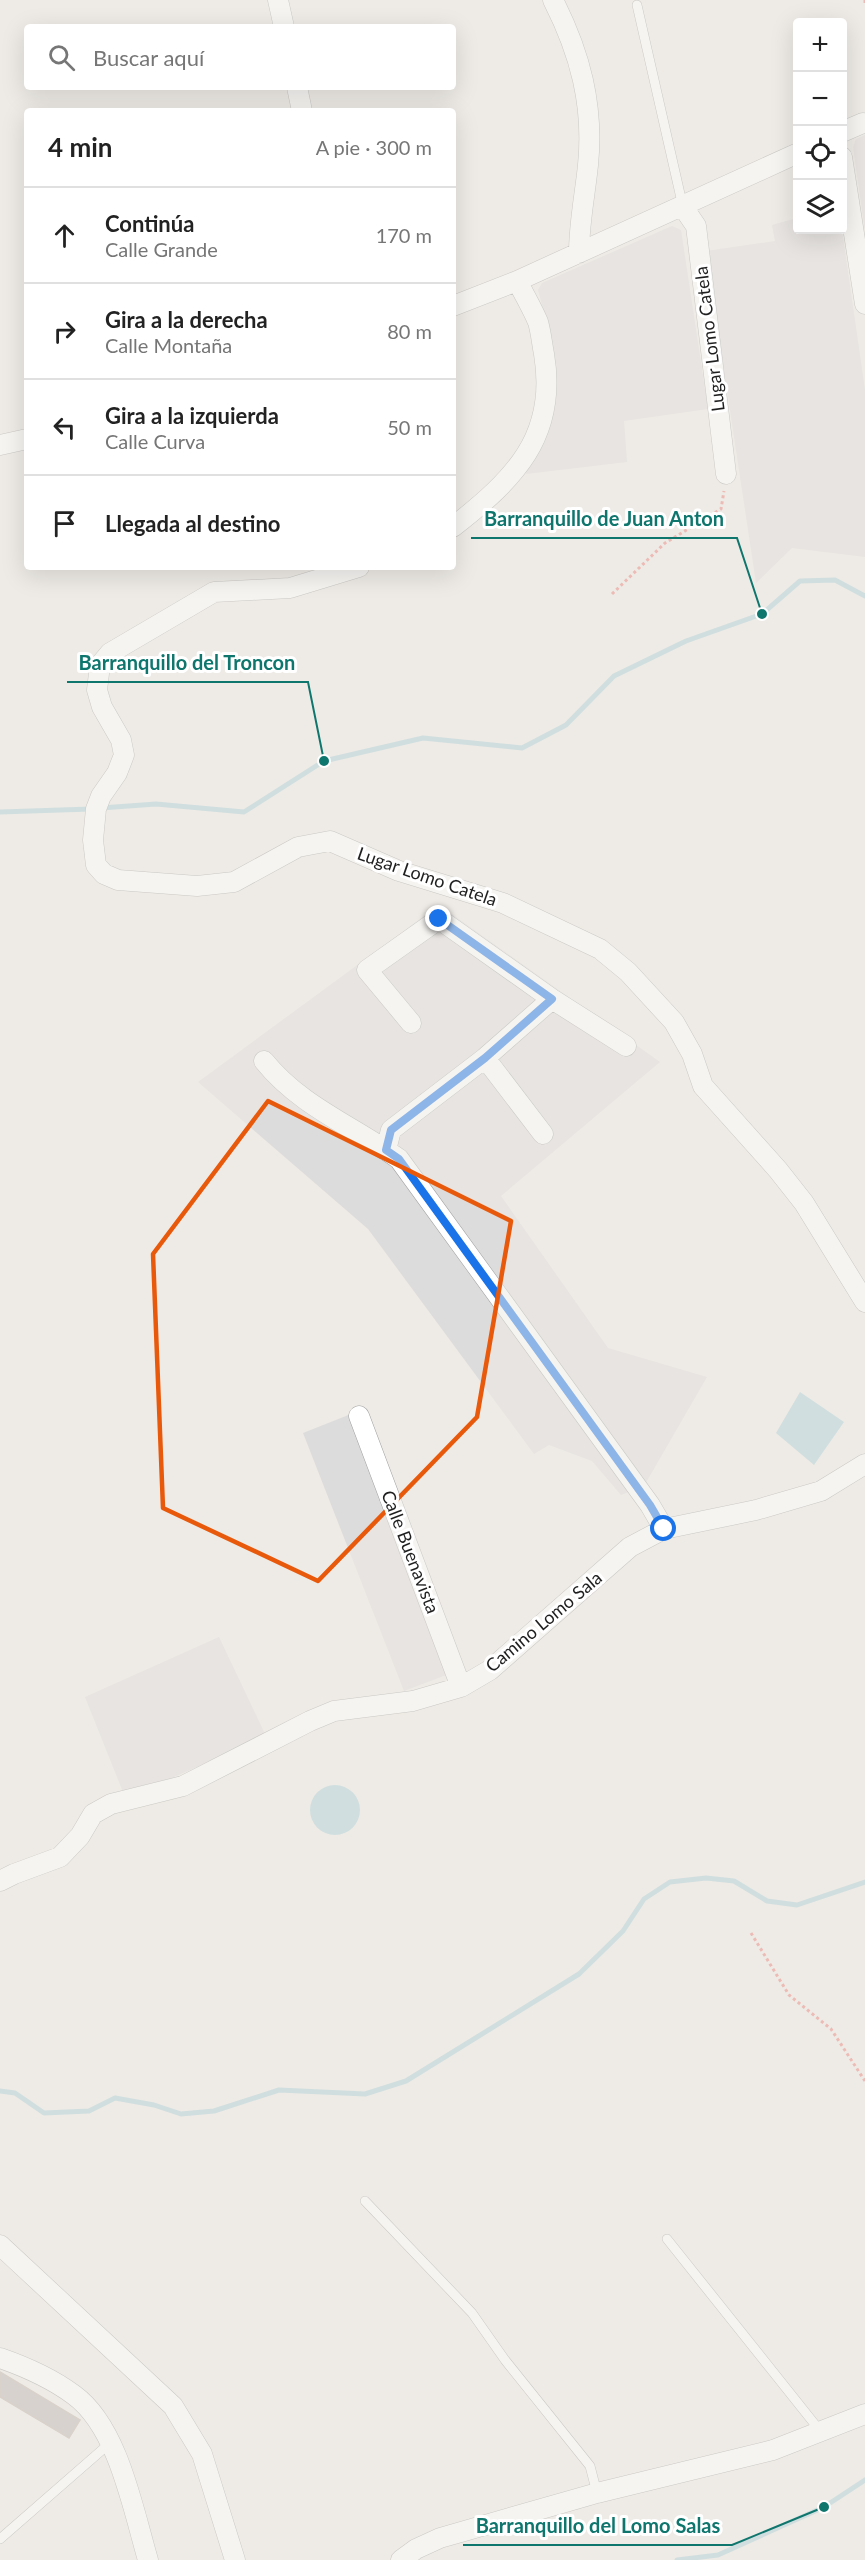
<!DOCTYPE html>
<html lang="es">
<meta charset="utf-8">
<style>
body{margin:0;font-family:Lato,sans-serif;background:#f2f2f2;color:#222}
.controls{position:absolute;right:18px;top:18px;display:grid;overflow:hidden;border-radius:6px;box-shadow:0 6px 24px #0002}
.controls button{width:54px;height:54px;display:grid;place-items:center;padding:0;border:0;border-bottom:2px solid #e0e0e0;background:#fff;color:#222;font:30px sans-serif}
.stop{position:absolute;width:18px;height:18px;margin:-14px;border:4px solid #1a73e8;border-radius:50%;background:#fff}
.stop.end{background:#1a73e8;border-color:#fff;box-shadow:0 2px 6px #0008}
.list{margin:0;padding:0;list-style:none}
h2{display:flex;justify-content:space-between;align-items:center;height:78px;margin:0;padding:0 24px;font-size:26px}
h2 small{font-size:20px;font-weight:400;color:#767676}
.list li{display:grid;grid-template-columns:39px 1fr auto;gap:18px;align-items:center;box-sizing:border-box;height:96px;padding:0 24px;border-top:2px solid #e0e0e0}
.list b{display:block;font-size:22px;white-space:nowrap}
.list p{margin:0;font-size:20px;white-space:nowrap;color:#767676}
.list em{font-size:20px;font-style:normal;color:#767676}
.icon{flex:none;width:33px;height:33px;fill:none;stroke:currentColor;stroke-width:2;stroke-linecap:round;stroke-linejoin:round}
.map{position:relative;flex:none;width:865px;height:2560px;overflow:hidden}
.search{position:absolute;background:#fff;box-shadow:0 6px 24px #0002;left:24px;top:24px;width:432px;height:66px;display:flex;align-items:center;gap:15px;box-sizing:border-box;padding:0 21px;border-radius:6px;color:#767676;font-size:22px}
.panel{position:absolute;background:#fff;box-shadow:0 6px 24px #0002;left:24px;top:108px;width:432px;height:462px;border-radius:6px}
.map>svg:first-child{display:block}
</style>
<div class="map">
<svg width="865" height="2560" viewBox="0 0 865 2560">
<rect width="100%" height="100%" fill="#eeebe6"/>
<path fill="#dddcdc" d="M 865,135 L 865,231 L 853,147 L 856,139 Z
M 797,218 L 798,230 L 842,230 L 865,390 L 865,557 L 792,548 L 756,583 L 706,251 L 775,241 L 772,225 Z
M 672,226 L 681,230 L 708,409 L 624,421 L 627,462 L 526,474 L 547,323 L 538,290 L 542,283 Z
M 439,905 L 660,1062 L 501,1196 L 608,1348 L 707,1377 L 644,1486 L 621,1495 L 592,1461 L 549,1445 L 534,1454 L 368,1229 L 198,1082 Z
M 361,1410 L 462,1669 L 404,1691 L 303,1433 Z
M 219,1637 L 266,1736 L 156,1785 L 125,1797 L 85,1697 Z"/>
<path fill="#accfd7" d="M 800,1392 L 844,1422 L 814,1465 L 776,1433 Z
M310 1810a25 25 0 1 1 50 0a25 25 0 1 1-50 0Z"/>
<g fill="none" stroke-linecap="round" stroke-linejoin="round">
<path stroke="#accfd7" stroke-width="5" d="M 101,808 L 156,804 L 244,812 L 324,761 L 423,738 L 522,748 L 566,725 L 614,676 L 686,641 L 762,614 L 800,581 L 835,580 L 865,596
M 0,812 L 91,809
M 0,2091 L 15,2093 L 44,2113 L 89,2111 L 115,2098 L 154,2105 L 181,2114 L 214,2111 L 279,2090 L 365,2094 L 406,2081 L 579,1974 L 623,1931 L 644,1899 L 670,1882 L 706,1878 L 734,1881 L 767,1901 L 797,1905 L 865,1882
M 677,2560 L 718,2555 L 824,2507 L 865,2480"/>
</g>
<path fill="#bbb4af" stroke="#beb2aa" stroke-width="1.5" d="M 0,2372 L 80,2420 L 69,2438 L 0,2397 Z"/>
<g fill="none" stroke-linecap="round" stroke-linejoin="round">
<g stroke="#a0a0a0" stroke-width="10">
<path id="service" d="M 637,5 L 683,207
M 365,2201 L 472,2313 L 505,2360 L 590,2466 L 597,2493
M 667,2239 L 821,2432
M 0,2539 L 110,2443"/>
</g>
<g stroke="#a0a0a0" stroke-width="21">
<path id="minor" d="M 278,0 L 284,27
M 553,0 C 580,53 594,105 588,165 C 585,195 579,223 579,253
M 297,87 L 302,111
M 842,132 L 863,123
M 842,157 L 865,304
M 683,207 L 696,226 L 726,474
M 453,306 L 517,281 L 798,153
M 0,445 L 27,439
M 453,527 C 513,480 558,437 544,354 C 542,344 541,332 538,322 C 532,308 524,294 517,281
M 359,567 L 290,588 L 214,592 L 110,653 L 100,665 L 97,690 L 102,707 L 121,740 L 124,755 L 117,773 L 101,796 L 96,809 L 93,840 L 96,865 L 104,874 L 118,880 L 197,886 L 234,882 L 298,847 L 330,841 L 399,871 L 503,903 L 600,949 L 628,972 L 674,1022 L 692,1054 L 703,1086 L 778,1170 L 804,1203 L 865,1302
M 411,1023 L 367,970 L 439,919 L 552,999 L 626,1046
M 485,1058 L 543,1134
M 264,1061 C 300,1106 353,1126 399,1159 L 650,1505 L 664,1529
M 386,1150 L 391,1130 L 485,1058 L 552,999
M 359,1416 L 461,1687
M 0,1881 L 14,1874 L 60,1857 L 80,1836 L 93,1814 L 111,1804 L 183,1786 L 310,1721 L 334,1711 L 413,1701 L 461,1687 L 490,1670 L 630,1547 L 664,1529 L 756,1510 L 821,1491 L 865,1464
M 0,2245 L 173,2406 L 202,2454 L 235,2560
M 0,2358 C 26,2367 51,2378 74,2395 C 118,2427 133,2509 148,2560
M 401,2560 L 416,2549 L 440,2538 L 597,2493 L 773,2450 L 865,2414"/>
</g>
<path stroke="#ea817c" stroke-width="3" stroke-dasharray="3 3" stroke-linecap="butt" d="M 865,0 L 865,4
M 612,594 L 665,543 L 721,509 L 724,491
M 751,1933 L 789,1995 L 831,2029 L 865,2081"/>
<use href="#service" stroke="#fff" stroke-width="9"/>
<use href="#minor" stroke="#fff" stroke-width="20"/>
</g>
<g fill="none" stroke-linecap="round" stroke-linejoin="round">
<path stroke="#1a73e8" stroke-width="8" d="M 439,919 L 552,999 L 485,1058 L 391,1130 L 386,1150 L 399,1159 L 650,1505 L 664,1529"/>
</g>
<path d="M0 0H865V2560H0ZM 268,1101 L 511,1221 L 477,1417 L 318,1581 L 163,1508 L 153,1254 Z" fill="#eeebe6" fill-opacity=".55" fill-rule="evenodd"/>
<path fill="none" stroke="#e8590c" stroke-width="4.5" stroke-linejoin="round" d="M 268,1101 L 511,1221 L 477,1417 L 318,1581 L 163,1508 L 153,1254 Z"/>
<g text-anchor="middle" stroke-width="6" stroke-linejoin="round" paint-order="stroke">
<g font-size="18" fill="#1f1f1f" stroke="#fff">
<text transform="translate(710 339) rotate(-97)" y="6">Lugar Lomo Catela</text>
<text transform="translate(427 877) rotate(19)" y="6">Lugar Lomo Catela</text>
<text transform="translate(410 1552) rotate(69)" y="6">Calle Buenavista</text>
<text transform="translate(544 1622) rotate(-40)" y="6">Camino Lomo Sala</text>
</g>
</g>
<path fill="none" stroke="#0f766e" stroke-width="2" d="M762 614L737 538H471M324 761L308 682H67M824 2507L732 2545H463"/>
<g fill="#0f766e" stroke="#fff" stroke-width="2">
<circle cx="762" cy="614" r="6"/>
<circle cx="324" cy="761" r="6"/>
<circle cx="824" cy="2507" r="6"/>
</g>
<g font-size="20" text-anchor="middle" font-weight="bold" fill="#0f766e" stroke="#fff" stroke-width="6" stroke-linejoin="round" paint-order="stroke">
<text x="604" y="526">Barranquillo de Juan Anton</text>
<text x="187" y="670">Barranquillo del Troncon</text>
<text x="598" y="2533">Barranquillo del Lomo Salas</text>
</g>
</svg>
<div class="controls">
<button>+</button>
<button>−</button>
<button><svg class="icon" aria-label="locate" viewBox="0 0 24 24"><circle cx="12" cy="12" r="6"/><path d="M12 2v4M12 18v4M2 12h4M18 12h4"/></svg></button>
<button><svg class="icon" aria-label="layers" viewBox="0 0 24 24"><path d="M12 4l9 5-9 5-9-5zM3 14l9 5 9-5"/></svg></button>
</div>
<div class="stop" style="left:664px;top:1529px"></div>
<div class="stop end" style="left:439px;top:919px"></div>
<div class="search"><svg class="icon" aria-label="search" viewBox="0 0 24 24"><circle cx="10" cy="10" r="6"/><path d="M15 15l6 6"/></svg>Buscar aquí</div>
<section class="panel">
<h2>4 min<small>A pie · 300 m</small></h2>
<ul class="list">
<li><svg class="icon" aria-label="ahead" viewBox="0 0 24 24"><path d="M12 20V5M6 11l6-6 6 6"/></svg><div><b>Continúa</b><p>Calle Grande</p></div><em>170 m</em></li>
<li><svg class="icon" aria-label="right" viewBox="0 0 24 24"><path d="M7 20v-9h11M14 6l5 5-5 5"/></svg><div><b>Gira a la derecha</b><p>Calle Montaña</p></div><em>80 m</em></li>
<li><svg class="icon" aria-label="left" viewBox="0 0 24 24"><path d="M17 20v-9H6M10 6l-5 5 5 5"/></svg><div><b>Gira a la izquierda</b><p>Calle Curva</p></div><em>50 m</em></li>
<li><svg class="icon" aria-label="arrive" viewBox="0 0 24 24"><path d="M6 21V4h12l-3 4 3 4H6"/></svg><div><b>Llegada al destino</b></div></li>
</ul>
</section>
</div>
